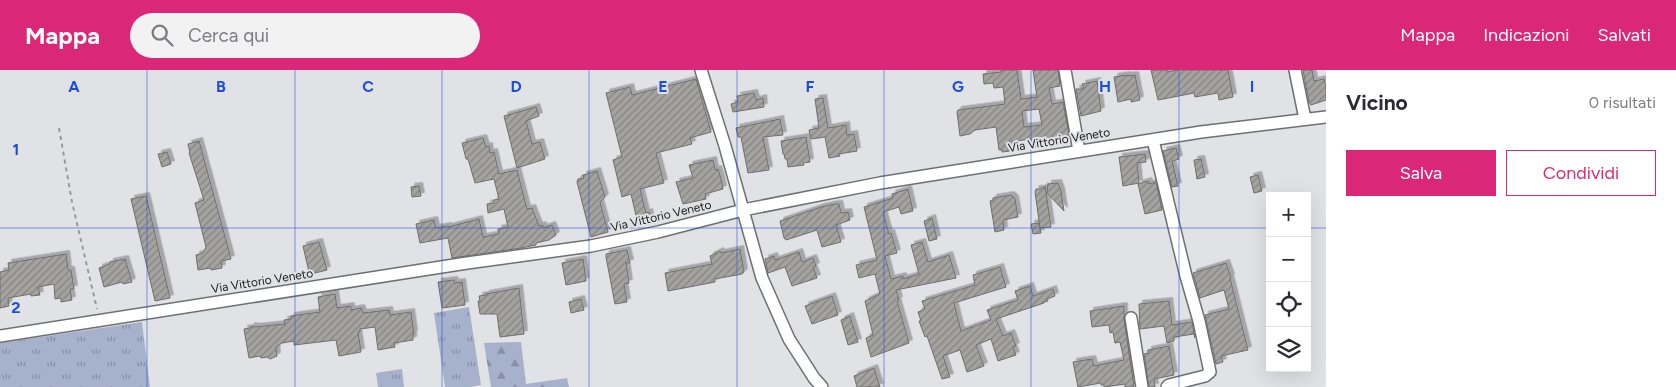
<!DOCTYPE html>
<html lang="it">
<meta charset="utf-8">
<style>
body{margin:0;font-family:Figtree,sans-serif;background:#f2f2f3;color:#2b2b33}
.controls{position:absolute;right:15px;bottom:15px;display:grid;overflow:hidden;border-radius:0px;box-shadow:0 5px 20px #0002}
.controls button{width:45px;height:45px;display:grid;place-items:center;padding:0;border:0;border-bottom:1px solid #e1e1e2;background:#fff;color:#2b2b33;font:25px sans-serif}
.list{margin:0;padding:0;list-style:none}
h2{display:flex;justify-content:space-between;align-items:center;height:65px;margin:0;padding:0 20px;font-size:21px}
h2 small{font-size:16px;font-weight:400;color:#7c7c81}
.actions{display:flex;gap:10px;padding:15px 20px}
.actions a{flex:1;padding:11px 0;border:1px solid #db2777;border-radius:0px;text-align:center;font-size:18px;color:#db2777}
.actions .main{background:#db2777;color:#fff}
.icon{flex:none;width:28px;height:28px;fill:none;stroke:currentColor;stroke-width:2;stroke-linecap:round;stroke-linejoin:round}
.map{position:relative;flex:none;width:1326px;height:317px;overflow:hidden}
header{display:flex;align-items:center;gap:30px;box-sizing:border-box;height:70px;padding:0 25px;background:#db2777;color:#fff}
header strong{font-size:24px}
nav{display:flex;gap:28px;margin-inline-start:auto;font-size:18px}
.search{width:350px;height:45px;background:#f2f2f3;display:flex;align-items:center;gap:12px;box-sizing:border-box;padding:0 18px;border-radius:28px;color:#7c7c81;font-size:19px}
main{display:flex}
aside{flex:1;background:#fff}
.map>svg:first-child{display:block}
</style>
<header>
<strong>Mappa</strong>
<div class="search"><svg class="icon" aria-label="search" viewBox="0 0 24 24"><circle cx="10" cy="10" r="6"/><path d="M15 15l6 6"/></svg>Cerca qui</div>
<nav><a>Mappa</a><a>Indicazioni</a><a>Salvati</a></nav>
</header>
<main>
<div class="map">
<svg width="1326" height="317" viewBox="0 0 1326 317">
<defs>
<pattern id="grass-tufts" width="24" height="20" patternUnits="userSpaceOnUse" patternTransform="scale(1.25)"><rect width="24" height="20" fill="#a6b1cb"/><path d="M3 7l-1-3M5 7V3M7 7l1-3M15 17l-1-3M17 17v-4M19 17l1-3" fill="none" stroke="#868fa4"/></pattern>
<pattern id="forest-firs" width="22" height="20" patternUnits="userSpaceOnUse" patternTransform="scale(1.25)"><rect width="22" height="20" fill="#a6b1cb"/><path d="M5 1l3.5 6h-7zM16 11l3.5 6h-7z" fill="#868fa4"/></pattern>
<pattern id="building-hatch" width="6" height="6" patternUnits="userSpaceOnUse" patternTransform="scale(1.25)"><rect width="6" height="6" fill="#a5a3a0"/><path d="M-1 1l2-2M0 6l6-6M5 7l2-2" fill="none" stroke="#858482"/></pattern>
<filter id="shadow"><feDropShadow dx="3.5" dy="-3.5" stdDeviation="0" flood-color="#0004"/></filter>
</defs>
<rect width="100%" height="100%" fill="#e1e2e6"/>
<path fill="url(#grass-tufts)" d="M 469,237 L 481,315 L 469,317 L 445,317 L 434,243 Z
M 142,252 L 150,317 L 0,317 L 0,273 Z
M 402,299 L 404,317 L 378,317 L 376,303 Z"/>
<path fill="url(#forest-firs)" d="M 521,272 L 526,314 L 567,308 L 569,317 L 491,317 L 484,273 Z"/>
<path fill="url(#building-hatch)" stroke="#706e6c" fill-rule="evenodd" filter="url(#shadow)" d="M 1001,0 L 1017,0 L 1021,29 L 1037,27 L 1033,0 L 1058,0 L 1060,16 L 1049,18 L 1052,34 L 1063,32 L 1070,70 L 1033,78 L 1031,69 L 1009,72 L 1010,81 L 1002,82 L 1002,80 L 999,80 L 996,57 L 975,60 L 970,64 L 960,66 L 957,42 L 958,40 L 1005,34 L 1003,17 L 994,18 L 993,13 L 984,14 L 983,4 L 1001,2 ZM 1039,39 L 1042,55 L 1024,57 L 1022,41 Z
M 1151,0 L 1167,0 L 1167,2 L 1178,0 L 1228,0 L 1233,27 L 1219,30 L 1218,23 L 1195,27 L 1194,23 L 1158,30 Z
M 1303,0 L 1312,0 L 1314,11 L 1324,9 L 1326,16 L 1326,30 L 1311,35 L 1309,32 Z
M 1127,5 L 1127,6 L 1135,5 L 1140,30 L 1131,32 L 1131,29 L 1118,32 L 1114,7 Z
M 696,9 L 711,62 L 690,68 L 692,74 L 656,83 L 664,113 L 640,119 L 646,143 L 649,142 L 651,151 L 638,154 L 631,124 L 622,127 L 613,90 L 622,87 L 606,23 L 630,17 L 632,25 Z
M 1097,11 L 1101,41 L 1081,46 L 1076,19 L 1084,19 L 1082,14 Z
M 754,23 L 756,30 L 763,28 L 764,37 L 733,42 L 731,34 L 738,32 L 737,26 Z
M 823,28 L 828,58 L 846,55 L 847,65 L 854,64 L 857,81 L 839,84 L 840,86 L 829,88 L 825,67 L 811,69 L 809,60 L 819,58 L 815,29 Z
M 536,37 L 539,46 L 526,51 L 532,74 L 540,72 L 545,89 L 517,98 L 504,46 Z
M 780,49 L 783,65 L 763,67 L 769,100 L 748,103 L 741,67 L 738,67 L 736,58 Z
M 806,67 L 810,92 L 803,93 L 804,95 L 788,97 L 787,89 L 785,89 L 784,84 L 783,84 L 781,71 Z
M 483,68 L 486,77 L 489,76 L 490,83 L 494,82 L 499,104 L 517,100 L 527,139 L 532,138 L 539,156 L 543,155 L 543,158 L 552,155 L 556,165 L 549,170 L 536,173 L 536,175 L 521,178 L 452,188 L 448,168 L 420,173 L 416,154 L 434,150 L 436,158 L 448,156 L 448,157 L 479,149 L 483,167 L 499,164 L 498,159 L 508,157 L 504,139 L 488,143 L 487,134 L 494,133 L 494,130 L 499,129 L 494,109 L 475,113 L 468,89 L 466,89 L 462,73 Z
M 199,71 L 231,189 L 221,191 L 222,198 L 211,200 L 211,198 L 198,200 L 196,185 L 203,183 L 206,177 L 195,133 L 204,130 L 189,83 L 190,83 L 188,74 Z
M 1176,78 L 1179,89 L 1172,91 L 1178,116 L 1172,117 L 1163,81 Z
M 167,82 L 171,94 L 162,97 L 158,84 Z
M 1145,84 L 1146,92 L 1137,93 L 1139,113 L 1123,116 L 1119,87 Z
M 1201,89 L 1205,107 L 1197,109 L 1194,90 Z
M 713,90 L 715,100 L 718,99 L 721,109 L 723,119 L 705,124 L 706,129 L 683,134 L 676,112 L 693,108 L 689,95 Z
M 597,101 L 605,127 L 600,132 L 608,162 L 591,167 L 577,112 L 578,109 L 584,108 L 583,105 Z
M 1258,105 L 1262,121 L 1254,123 L 1250,107 Z
M 1148,111 L 1149,114 L 1156,112 L 1162,140 L 1145,144 L 1138,114 Z
M 1058,113 L 1061,121 L 1064,141 L 1047,123 L 1048,114 Z
M 419,116 L 421,126 L 412,127 L 411,117 Z
M 1045,116 L 1051,157 L 1040,158 L 1041,163 L 1033,164 L 1031,154 L 1039,153 L 1040,158 L 1035,122 L 1036,119 L 1041,119 Z
M 908,119 L 913,141 L 901,144 L 899,137 L 883,142 L 889,164 L 891,163 L 897,183 L 885,186 L 891,209 L 903,206 L 903,209 L 919,204 L 911,175 L 922,172 L 928,192 L 949,185 L 956,208 L 896,220 L 899,230 L 897,231 L 909,273 L 871,287 L 866,268 L 873,265 L 865,231 L 880,224 L 875,204 L 859,208 L 856,195 L 877,190 L 864,137 L 893,128 L 892,124 Z
M 1011,125 L 1015,129 L 1018,147 L 1003,150 L 1004,160 L 995,162 L 990,131 L 993,130 L 993,128 Z
M 146,126 L 170,228 L 155,231 L 131,129 Z
M 835,134 L 839,134 L 841,143 L 848,142 L 850,150 L 836,155 L 841,172 L 822,177 L 817,160 L 786,170 L 784,168 L 780,151 L 821,137 Z
M 932,148 L 937,169 L 929,171 L 924,151 Z
M 319,172 L 327,200 L 311,204 L 311,202 L 309,202 L 303,176 Z
M 740,179 L 744,202 L 742,204 L 715,209 L 715,212 L 668,221 L 665,203 L 712,194 L 710,186 L 720,181 L 721,183 Z
M 627,180 L 630,193 L 626,193 L 629,213 L 624,214 L 627,232 L 615,234 L 606,187 L 606,184 Z
M 799,182 L 802,192 L 813,188 L 816,196 L 813,197 L 817,208 L 792,216 L 785,197 L 768,203 L 765,189 L 774,186 L 775,190 Z
M 66,184 L 68,200 L 71,200 L 74,219 L 70,219 L 72,230 L 61,232 L 61,228 L 55,229 L 54,214 L 38,217 L 40,225 L 31,226 L 31,224 L 8,228 L 9,236 L 0,238 L 0,202 L 9,200 L 8,193 Z
M 125,189 L 132,212 L 123,214 L 122,212 L 104,217 L 99,198 L 110,194 L 110,192 Z
M 583,189 L 586,211 L 566,215 L 562,193 Z
M 1226,193 L 1231,207 L 1230,208 L 1248,280 L 1221,286 L 1223,292 L 1216,294 L 1205,245 L 1229,239 L 1224,220 L 1200,228 L 1193,203 Z
M 1000,197 L 1006,217 L 954,233 L 961,261 L 991,250 L 987,240 L 1018,230 L 1015,221 L 1030,216 L 1033,226 L 1053,219 L 1055,226 L 1047,229 L 1048,231 L 1044,232 L 1044,233 L 996,249 L 1003,266 L 1011,263 L 1016,276 L 1013,277 L 1016,285 L 998,291 L 991,269 L 976,275 L 984,296 L 973,300 L 967,302 L 960,280 L 943,286 L 950,307 L 942,309 L 927,266 L 925,267 L 919,251 L 921,251 L 918,242 L 925,239 L 922,231 L 975,215 L 973,205 Z
M 454,210 L 455,213 L 462,212 L 465,235 L 442,238 L 438,212 Z
M 519,218 L 524,264 L 500,267 L 497,244 L 480,244 L 478,231 L 480,231 L 479,226 L 486,225 L 486,224 Z
M 335,224 L 337,238 L 351,236 L 351,240 L 361,238 L 363,243 L 389,240 L 390,245 L 411,242 L 414,264 L 413,264 L 413,270 L 394,273 L 395,277 L 378,280 L 375,257 L 360,259 L 360,262 L 358,262 L 361,282 L 339,286 L 336,270 L 294,275 L 294,271 L 282,273 L 276,277 L 277,286 L 270,289 L 267,287 L 261,288 L 260,286 L 249,288 L 244,259 L 250,258 L 252,256 L 255,257 L 285,254 L 284,250 L 291,249 L 291,246 L 320,242 L 318,227 Z
M 832,226 L 838,245 L 812,254 L 805,236 Z
M 581,229 L 584,240 L 571,243 L 569,232 Z
M 1169,231 L 1172,255 L 1192,252 L 1195,268 L 1194,264 L 1174,267 L 1174,271 L 1167,273 L 1164,256 L 1140,259 L 1139,234 Z
M 1124,236 L 1124,249 L 1134,317 L 1125,317 L 1125,314 L 1104,317 L 1104,315 L 1101,315 L 1101,313 L 1078,317 L 1073,292 L 1092,289 L 1094,296 L 1124,290 L 1120,272 L 1115,273 L 1113,262 L 1110,263 L 1109,255 L 1092,257 L 1090,241 Z
M 850,246 L 858,272 L 848,275 L 841,250 Z
M 1169,276 L 1174,305 L 1154,309 L 1155,317 L 1149,317 L 1144,284 L 1148,283 L 1148,280 Z
M 874,298 L 880,317 L 857,317 L 854,306 Z"/>
<g fill="none" stroke-linecap="round" stroke-linejoin="round">
<g stroke="#6d6f71" stroke-width="14">
<path id="minor" d="M 701,0 L 725,76 L 762,208 L 789,269 L 814,308 L 822,317
M 1065,0 L 1079,81
M 1295,0 L 1305,49
M 1153,70 L 1186,206 L 1199,251 L 1210,302 L 1205,306 L 1169,315 L 1167,317
M 1131,248 L 1142,317
M 0,266 L 467,193 L 591,176 L 658,162 L 743,140 L 880,113 L 1201,62 L 1326,47"/>
</g>
<path stroke="#98999c" stroke-width="2" stroke-dasharray="4 4" stroke-linecap="butt" d="M 59,58 L 72,132 L 97,239"/>
<use href="#minor" stroke="#fff" stroke-width="11"/>
</g>
<path fill="none" stroke="#1d4ed8" stroke-width="1" stroke-opacity="0.55" d="M 147,0 L 147,317M 295,0 L 295,317M 442,0 L 442,317M 589,0 L 589,317M 737,0 L 737,317M 884,0 L 884,317M 1031,0 L 1031,317M 1179,0 L 1179,317M 0,158 L 1270,158M 1307,158 L 1326,158"/>
<g text-anchor="middle" stroke-width="4" stroke-linejoin="round" paint-order="stroke">
<g font-size="12" fill="#18191a" stroke="#e1e2e6">
<text transform="translate(1059 70) rotate(-9)" y="4">Via Vittorio Veneto</text>
<text transform="translate(661 146) rotate(-13)" y="4">Via Vittorio Veneto</text>
<text transform="translate(262 211) rotate(-9)" y="4">Via Vittorio Veneto</text>
</g>
</g>
<g font-size="16" text-anchor="middle" font-weight="bold" fill="#1d4ed8" stroke="#e1e2e6" stroke-width="4" stroke-linejoin="round" paint-order="stroke">
<text x="74" y="22">A</text>
<text x="221" y="22">B</text>
<text x="368" y="22">C</text>
<text x="516" y="22">D</text>
<text x="663" y="22">E</text>
<text x="810" y="22">F</text>
<text x="958" y="22">G</text>
<text x="1105" y="22">H</text>
<text x="1252" y="22">I</text>
<text x="16" y="85">1</text>
<text x="16" y="243">2</text>
</g>
</svg>
<div class="controls">
<button>+</button>
<button>−</button>
<button><svg class="icon" aria-label="locate" viewBox="0 0 24 24"><circle cx="12" cy="12" r="6"/><path d="M12 2v4M12 18v4M2 12h4M18 12h4"/></svg></button>
<button><svg class="icon" aria-label="layers" viewBox="0 0 24 24"><path d="M12 4l9 5-9 5-9-5zM3 14l9 5 9-5"/></svg></button>
</div>
</div>
<aside>
<h2>Vicino<small>0 risultati</small></h2>
<ul class="list">
</ul>
<div class="actions"><a class="main">Salva</a><a>Condividi</a></div>
</aside>
</main>
